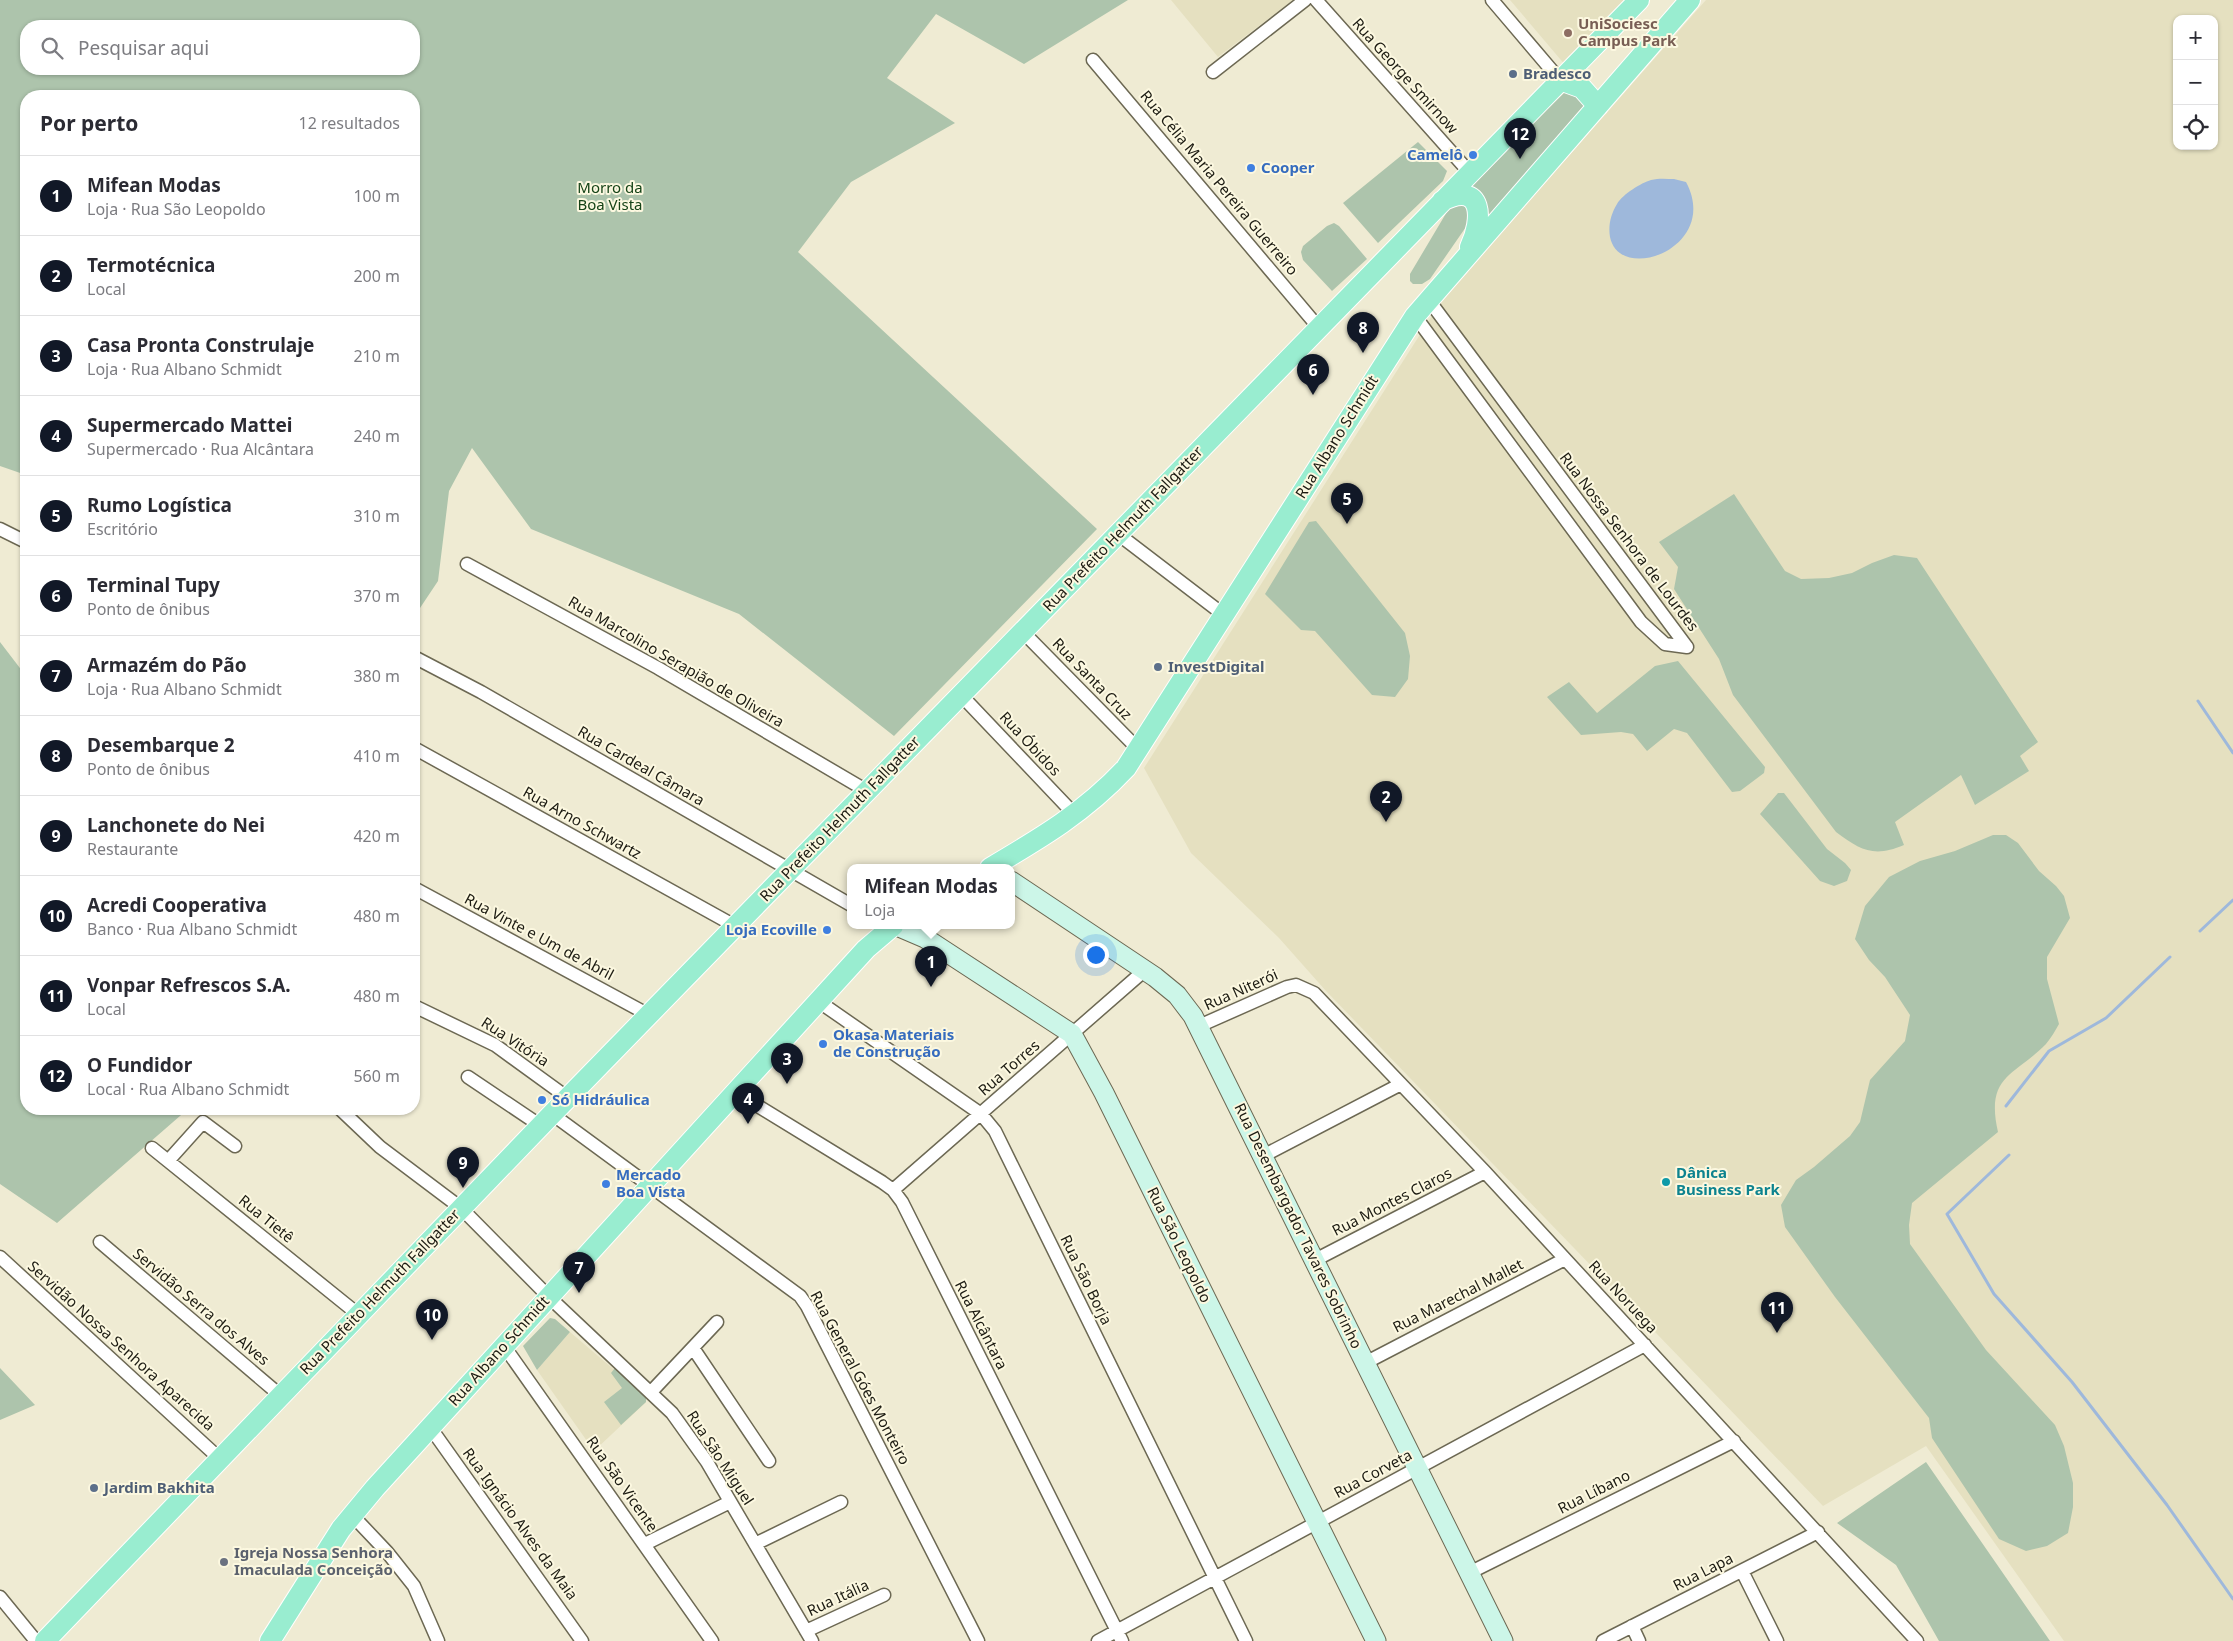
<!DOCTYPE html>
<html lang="pt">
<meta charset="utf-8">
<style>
body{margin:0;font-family:"Noto Sans",sans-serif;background:#f2f2f3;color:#2b2b33}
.controls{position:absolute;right:15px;top:15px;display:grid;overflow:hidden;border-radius:10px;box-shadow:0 1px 4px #0004}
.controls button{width:45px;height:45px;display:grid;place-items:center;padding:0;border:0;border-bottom:1px solid #e1e1e2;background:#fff;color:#2b2b33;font:25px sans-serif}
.you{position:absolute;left:1095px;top:954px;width:18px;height:18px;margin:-12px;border:4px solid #fff;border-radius:50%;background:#1a73e8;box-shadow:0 0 0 8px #1a73e833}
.badge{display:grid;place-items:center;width:32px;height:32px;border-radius:50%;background:#111827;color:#fff;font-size:16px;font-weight:700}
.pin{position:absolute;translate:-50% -41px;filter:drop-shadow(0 1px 2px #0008)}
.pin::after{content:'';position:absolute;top:26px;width:18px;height:15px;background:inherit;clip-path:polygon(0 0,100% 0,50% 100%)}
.popup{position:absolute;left:847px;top:864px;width:168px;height:65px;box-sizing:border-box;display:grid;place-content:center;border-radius:10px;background:#fff;filter:drop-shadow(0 1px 4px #0005);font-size:16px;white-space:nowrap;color:#7c7c81}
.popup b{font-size:19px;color:#2b2b33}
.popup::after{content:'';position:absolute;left:50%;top:100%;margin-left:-10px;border:10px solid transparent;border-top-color:#fff}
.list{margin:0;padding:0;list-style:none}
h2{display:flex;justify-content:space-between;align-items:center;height:65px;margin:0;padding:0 20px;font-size:21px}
h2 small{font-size:16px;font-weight:400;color:#7c7c81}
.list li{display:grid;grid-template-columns:32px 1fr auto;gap:15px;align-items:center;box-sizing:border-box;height:80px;padding:0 20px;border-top:1px solid #e1e1e2}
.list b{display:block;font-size:19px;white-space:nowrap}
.list p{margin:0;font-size:16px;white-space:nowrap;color:#7c7c81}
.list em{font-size:16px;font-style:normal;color:#7c7c81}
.icon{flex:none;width:28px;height:28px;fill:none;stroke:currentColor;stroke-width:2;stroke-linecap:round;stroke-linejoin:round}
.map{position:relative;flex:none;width:2233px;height:1641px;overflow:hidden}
.search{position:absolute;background:#fff;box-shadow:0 1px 4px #0004;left:20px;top:20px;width:400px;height:55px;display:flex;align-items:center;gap:12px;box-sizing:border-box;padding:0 18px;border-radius:20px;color:#7c7c81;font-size:19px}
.panel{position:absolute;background:#fff;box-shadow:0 1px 4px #0004;left:20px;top:90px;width:400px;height:1025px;border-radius:20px}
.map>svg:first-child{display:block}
</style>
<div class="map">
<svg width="2233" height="1641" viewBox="0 0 2233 1641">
<rect width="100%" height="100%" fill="#efebd3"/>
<path fill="#e5e0c0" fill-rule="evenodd" d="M 1171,0 L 1293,0 L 1218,57 Z
M 1510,0 L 1629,0 L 1566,66 Z
M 1706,0 L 2233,0 L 2233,1641 L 2064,1641 L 1926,1446 L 1823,1506 L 1326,991 L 1279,938 L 1191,853 L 1144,768 L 1442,300 ZM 2177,19 L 2214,19 L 2214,146 L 2177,146 Z
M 570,1332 L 646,1397 L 646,1402 L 594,1451 L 537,1370 Z"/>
<path fill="#adc4ac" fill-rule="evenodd" d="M 0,0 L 1128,0 L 1024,64 L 936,14 L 887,78 L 955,123 L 851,182 L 798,252 L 1097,529 L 894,736 L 739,614 L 531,529 L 472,448 L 449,491 L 438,581 L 414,617 L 414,96 L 26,96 L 26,475 L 0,466 ZM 26,26 L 414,26 L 414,69 L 26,69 Z
M 1565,92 L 1574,92 L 1587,106 L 1485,225 L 1462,191 Z
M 1418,142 L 1447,171 L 1443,181 L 1378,243 L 1343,203 Z
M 1451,205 L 1464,205 C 1470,211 1469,215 1468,224 L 1430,279 L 1422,284 L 1413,284 L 1410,281 L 1410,274 Z
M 1334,223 L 1339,226 L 1367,259 L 1332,291 L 1303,260 L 1301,252 L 1303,246 L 1327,226 Z
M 1734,494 L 1785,571 L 1801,579 L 1829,578 L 1852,573 L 1872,563 L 1894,555 L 1917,558 L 2038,742 L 2020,756 L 2029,771 L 1975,805 L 1961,775 L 1895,822 L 1904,845 C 1874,858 1860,850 1836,832 L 1733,695 L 1719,659 L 1674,589 L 1678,567 L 1659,542 Z
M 1316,521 L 1405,633 L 1410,656 L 1408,679 L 1395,697 L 1372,695 L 1315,631 L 1301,630 L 1265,594 L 1309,522 Z
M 0,642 L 26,676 L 26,1109 L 188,1109 L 57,1223 L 0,1184 Z
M 1678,661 L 1765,767 L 1764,773 L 1740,791 L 1732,792 L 1687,733 L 1674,729 L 1647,751 L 1633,734 L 1621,732 L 1581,735 L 1547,697 L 1569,682 L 1597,713 L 1655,666 Z
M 1778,793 L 1784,793 L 1827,849 L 1845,863 L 1851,870 L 1847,881 L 1834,886 L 1820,881 L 1760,814 Z
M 1993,835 L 2006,835 L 2018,843 L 2039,871 L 2056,886 L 2064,896 L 2070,918 L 2047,957 L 2047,979 L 2059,1024 C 2055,1031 2051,1038 2046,1044 C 2015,1076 1985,1075 1998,1132 L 1912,1203 L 1909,1225 L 1910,1244 L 1986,1350 L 2055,1425 L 2064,1446 L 2073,1483 L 2073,1507 L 2068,1533 L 2047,1546 L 2026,1551 L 1999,1539 L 1932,1438 L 1929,1418 L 1835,1297 L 1785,1227 L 1781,1205 L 1796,1180 L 1814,1167 L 1850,1136 L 1860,1122 L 1870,1080 L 1905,1041 L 1910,1015 L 1885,977 L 1869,960 L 1855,939 L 1865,906 L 1889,877 L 1920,861 L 1955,851 Z
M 550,1318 L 555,1319 L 570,1332 L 537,1370 L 523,1346 Z
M 0,1368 L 35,1405 L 0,1420 Z
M 615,1368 L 646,1397 L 646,1402 L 621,1425 L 604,1402 L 622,1388 L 611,1373 Z
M 1926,1462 L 2050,1641 L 1939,1641 L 1896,1565 L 1837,1523 Z"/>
<path fill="#9eb8db" d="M 1674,179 L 1686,182 C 1721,247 1620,285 1610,237 C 1608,225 1611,214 1617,204 C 1623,194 1641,183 1651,180 C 1659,178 1667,179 1674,179 Z"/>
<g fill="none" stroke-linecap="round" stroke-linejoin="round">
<path stroke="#9eb8db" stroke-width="3" d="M 2198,701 L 2233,753
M 2200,931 L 2233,900
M 2006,1106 L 2049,1051 L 2106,1018 L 2170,957
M 2009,1155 L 1947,1214 L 1994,1294 L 2072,1382 L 2167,1505 L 2233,1599"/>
<g stroke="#6c6853" stroke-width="15">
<path id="street" d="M 1316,0 L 1470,173
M 1492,0 L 1560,80
M 1093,60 L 1319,328
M 1213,72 L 1305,0
M 1428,299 L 1687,647
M 1415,316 L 1641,622 L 1665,644 L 1687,647
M 0,529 L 26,542
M 1118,534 L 1224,615
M 467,564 L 658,668 L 867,791
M 1023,632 L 1139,750
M 414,657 L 481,692 L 851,905
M 961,695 L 1075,815
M 414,748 L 735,926
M 414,888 L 649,1015
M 818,1001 L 981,1114 L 995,1131 L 1246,1641
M 414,1006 L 495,1045 L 568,1098
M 1199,1026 L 1287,987 L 1296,985 L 1314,993 L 1485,1172 L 1917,1641
M 468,1077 L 541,1126
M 735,1092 L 882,1182 L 893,1190 L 902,1202 L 1122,1641
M 340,1109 L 380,1147 L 461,1208 L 548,1296 L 672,1413 L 707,1462 L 812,1641
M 552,1114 L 800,1296 L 807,1306 L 978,1641
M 152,1148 L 359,1315
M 1263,1156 L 1401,1084
M 168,1161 L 203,1122 L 235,1146
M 893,1190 L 1145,970
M 100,1242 L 281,1396
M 0,1257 L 220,1459
M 1315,1260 L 1485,1172
M 504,1346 L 712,1641
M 693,1348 L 769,1461
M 1365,1363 L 1565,1259
M 651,1392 L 717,1322
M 430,1427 L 582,1641
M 352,1515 L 387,1552 L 414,1586 L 438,1641
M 645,1544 L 730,1502
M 755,1544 L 841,1502
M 1742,1571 L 1777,1641
M 1469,1573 L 1734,1441
M 0,1597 L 36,1641
M 1632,1626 L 1639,1641
M 806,1631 L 884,1595
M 1098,1641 L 1645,1345
M 1603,1641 L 1818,1532"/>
</g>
<g stroke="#6c6853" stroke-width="21">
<path id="secondary" d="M 1011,881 L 1155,977 L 1177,995 L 1193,1016 L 1503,1641
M 897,926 L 925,938 L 1072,1034 L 1104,1093 L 1376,1641"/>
</g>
<g stroke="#fff" stroke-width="22">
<path id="primary" d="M 1560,80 L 1582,88 L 1598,106
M 1442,201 C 1484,180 1483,220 1470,247
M 990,868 C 1041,838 1085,812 1126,768 L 1415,316 L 1690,0
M 45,1641 L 552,1114 L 1639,0
M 270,1641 L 341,1529 L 375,1488 L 866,949 L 893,926"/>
</g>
<use href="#street" stroke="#fff" stroke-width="12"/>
<use href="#secondary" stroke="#ccf6e8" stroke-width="19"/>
<use href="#primary" stroke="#99edd0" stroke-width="20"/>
</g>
<circle fill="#8d6e63" stroke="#fcf8e0" stroke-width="2" cx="1568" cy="33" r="5"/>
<g fill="#5c6f8a" stroke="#fcf8e0" stroke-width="2">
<circle cx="1513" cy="74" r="5"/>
<circle cx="1158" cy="667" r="5"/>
<circle cx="94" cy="1488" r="5"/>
</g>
<g fill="#3f7fe0" stroke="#fcf8e0" stroke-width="2">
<circle cx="1473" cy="155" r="5"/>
<circle cx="1251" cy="168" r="5"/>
<circle cx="827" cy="930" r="5"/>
<circle cx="823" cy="1044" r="5"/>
<circle cx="542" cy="1100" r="5"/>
<circle cx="606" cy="1184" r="5"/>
</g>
<circle fill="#0f9aa8" stroke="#fcf8e0" stroke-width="2" cx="1666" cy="1182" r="5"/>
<circle fill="#6b7280" stroke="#fcf8e0" stroke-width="2" cx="224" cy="1562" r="5"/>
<g text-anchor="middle" stroke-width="4" stroke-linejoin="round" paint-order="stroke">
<g font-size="15" font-weight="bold" fill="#785e54" stroke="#fcf8e0" text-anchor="start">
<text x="1578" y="29">UniSociesc<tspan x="1578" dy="17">Campus Park</tspan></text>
</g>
<g font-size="15" font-weight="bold" fill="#4e5e75" stroke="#fcf8e0" text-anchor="start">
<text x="1523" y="79">Bradesco</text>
<text x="1168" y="672">InvestDigital</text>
<text x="104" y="1493">Jardim Bakhita</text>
</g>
<g font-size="15" fill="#1c1b12" stroke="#fcf8e0">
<text transform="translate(1405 76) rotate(48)" y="5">Rua George Smirnow</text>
<text transform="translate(1219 183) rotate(50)" y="5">Rua Célia Maria Pereira Guerreiro</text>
<text transform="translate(1337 437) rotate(-58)" y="5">Rua Albano Schmidt</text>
<text transform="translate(1123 529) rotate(-46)" y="5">Rua Prefeito Helmuth Fallgatter</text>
<text transform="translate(1629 542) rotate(53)" y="5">Rua Nossa Senhora de Lourdes</text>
<text transform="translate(676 662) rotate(30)" y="5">Rua Marcolino Serapião de Oliveira</text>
<text transform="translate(1092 679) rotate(46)" y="5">Rua Santa Cruz</text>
<text transform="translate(1030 744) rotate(47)" y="5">Rua Óbidos</text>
<text transform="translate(641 766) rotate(30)" y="5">Rua Cardeal Câmara</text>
<text transform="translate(840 819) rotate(-46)" y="5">Rua Prefeito Helmuth Fallgatter</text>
<text transform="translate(582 823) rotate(29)" y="5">Rua Arno Schwartz</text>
<text transform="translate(539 937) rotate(28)" y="5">Rua Vinte e Um de Abril</text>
<text transform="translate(1241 990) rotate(-24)" y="5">Rua Niterói</text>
<text transform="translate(515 1042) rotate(33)" y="5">Rua Vitória</text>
<text transform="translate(1009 1068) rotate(-41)" y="5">Rua Torres</text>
<text transform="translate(1392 1202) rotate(-27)" y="5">Rua Montes Claros</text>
<text transform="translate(266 1219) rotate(39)" y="5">Rua Tietê</text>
<text transform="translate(1298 1226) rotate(64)" y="5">Rua Desembargador Tavares Sobrinho</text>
<text transform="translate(1179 1245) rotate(64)" y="5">Rua São Leopoldo</text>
<text transform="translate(1086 1280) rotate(64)" y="5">Rua São Borja</text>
<text transform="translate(380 1292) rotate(-46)" y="5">Rua Prefeito Helmuth Fallgatter</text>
<text transform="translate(1458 1296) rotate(-27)" y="5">Rua Marechal Mallet</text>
<text transform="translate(1623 1297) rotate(47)" y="5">Rua Noruega</text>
<text transform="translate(201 1307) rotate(40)" y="5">Servidão Serra dos Alves</text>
<text transform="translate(981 1325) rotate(63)" y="5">Rua Alcântara</text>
<text transform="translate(121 1346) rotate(42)" y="5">Servidão Nossa Senhora Aparecida</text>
<text transform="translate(499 1351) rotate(-48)" y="5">Rua Albano Schmidt</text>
<text transform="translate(860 1378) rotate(62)" y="5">Rua General Góes Monteiro</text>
<text transform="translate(720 1458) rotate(57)" y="5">Rua São Miguel</text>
<text transform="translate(1373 1474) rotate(-28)" y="5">Rua Corveta</text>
<text transform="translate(622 1484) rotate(55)" y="5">Rua São Vicente</text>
<text transform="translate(1594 1492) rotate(-27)" y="5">Rua Líbano</text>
<text transform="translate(520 1524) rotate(54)" y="5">Rua Ignácio Alves da Maia</text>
<text transform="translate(1703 1572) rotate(-27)" y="5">Rua Lapa</text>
<text transform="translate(838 1598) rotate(-25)" y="5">Rua Itália</text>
</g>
<g font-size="15" font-weight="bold" fill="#366cbe" stroke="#fcf8e0" text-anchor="start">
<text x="1463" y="160" text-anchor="end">Camelô</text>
<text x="1261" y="173">Cooper</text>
<text x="817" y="935" text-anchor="end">Loja Ecoville</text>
<text x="833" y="1040">Okasa Materiais<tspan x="833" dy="17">de Construção</tspan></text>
<text x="552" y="1105">Só Hidráulica</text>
<text x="616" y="1180">Mercado<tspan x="616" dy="17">Boa Vista</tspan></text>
</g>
<g font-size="15" fill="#154317" stroke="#fcf8e0">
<text x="610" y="193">Morro da<tspan x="610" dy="17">Boa Vista</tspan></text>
</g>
<g font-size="15" font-weight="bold" fill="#0d838f" stroke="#fcf8e0" text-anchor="start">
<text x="1676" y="1178">Dânica<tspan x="1676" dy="17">Business Park</tspan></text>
</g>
<g font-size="15" font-weight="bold" fill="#5b616d" stroke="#fcf8e0" text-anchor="start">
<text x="234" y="1558">Igreja Nossa Senhora<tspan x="234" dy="17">Imaculada Conceição</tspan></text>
</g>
</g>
</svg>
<div class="controls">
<button>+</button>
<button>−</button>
<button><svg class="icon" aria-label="locate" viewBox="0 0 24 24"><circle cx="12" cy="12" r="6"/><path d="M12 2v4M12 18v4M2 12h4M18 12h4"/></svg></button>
</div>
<div class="you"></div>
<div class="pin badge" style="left:931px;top:987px">1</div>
<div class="popup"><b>Mifean Modas</b>Loja</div>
<div class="pin badge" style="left:1386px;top:822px">2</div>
<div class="pin badge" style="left:787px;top:1084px">3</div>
<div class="pin badge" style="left:748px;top:1124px">4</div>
<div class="pin badge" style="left:1347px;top:524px">5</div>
<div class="pin badge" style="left:1313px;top:395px">6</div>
<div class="pin badge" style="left:579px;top:1293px">7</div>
<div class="pin badge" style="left:1363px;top:353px">8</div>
<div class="pin badge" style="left:463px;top:1188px">9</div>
<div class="pin badge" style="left:432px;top:1340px">10</div>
<div class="pin badge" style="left:1777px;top:1333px">11</div>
<div class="pin badge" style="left:1520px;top:159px">12</div>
<div class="search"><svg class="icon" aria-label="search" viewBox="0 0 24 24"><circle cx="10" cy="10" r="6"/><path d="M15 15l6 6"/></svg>Pesquisar aqui</div>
<section class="panel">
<h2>Por perto<small>12 resultados</small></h2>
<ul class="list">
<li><span class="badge">1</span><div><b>Mifean Modas</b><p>Loja · Rua São Leopoldo</p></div><em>100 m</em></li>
<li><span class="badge">2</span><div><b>Termotécnica</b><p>Local</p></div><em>200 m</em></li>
<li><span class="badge">3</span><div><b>Casa Pronta Construlaje</b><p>Loja · Rua Albano Schmidt</p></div><em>210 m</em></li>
<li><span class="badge">4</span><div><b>Supermercado Mattei</b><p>Supermercado · Rua Alcântara</p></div><em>240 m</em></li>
<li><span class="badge">5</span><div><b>Rumo Logística</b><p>Escritório</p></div><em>310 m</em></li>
<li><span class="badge">6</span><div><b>Terminal Tupy</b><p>Ponto de ônibus</p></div><em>370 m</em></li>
<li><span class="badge">7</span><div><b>Armazém do Pão</b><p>Loja · Rua Albano Schmidt</p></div><em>380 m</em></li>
<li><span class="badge">8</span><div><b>Desembarque 2</b><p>Ponto de ônibus</p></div><em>410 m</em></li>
<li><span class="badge">9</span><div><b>Lanchonete do Nei</b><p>Restaurante</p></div><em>420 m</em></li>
<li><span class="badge">10</span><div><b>Acredi Cooperativa</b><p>Banco · Rua Albano Schmidt</p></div><em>480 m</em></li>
<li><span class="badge">11</span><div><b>Vonpar Refrescos S.A.</b><p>Local</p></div><em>480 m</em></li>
<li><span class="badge">12</span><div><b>O Fundidor</b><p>Local · Rua Albano Schmidt</p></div><em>560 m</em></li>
</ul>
</section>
</div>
